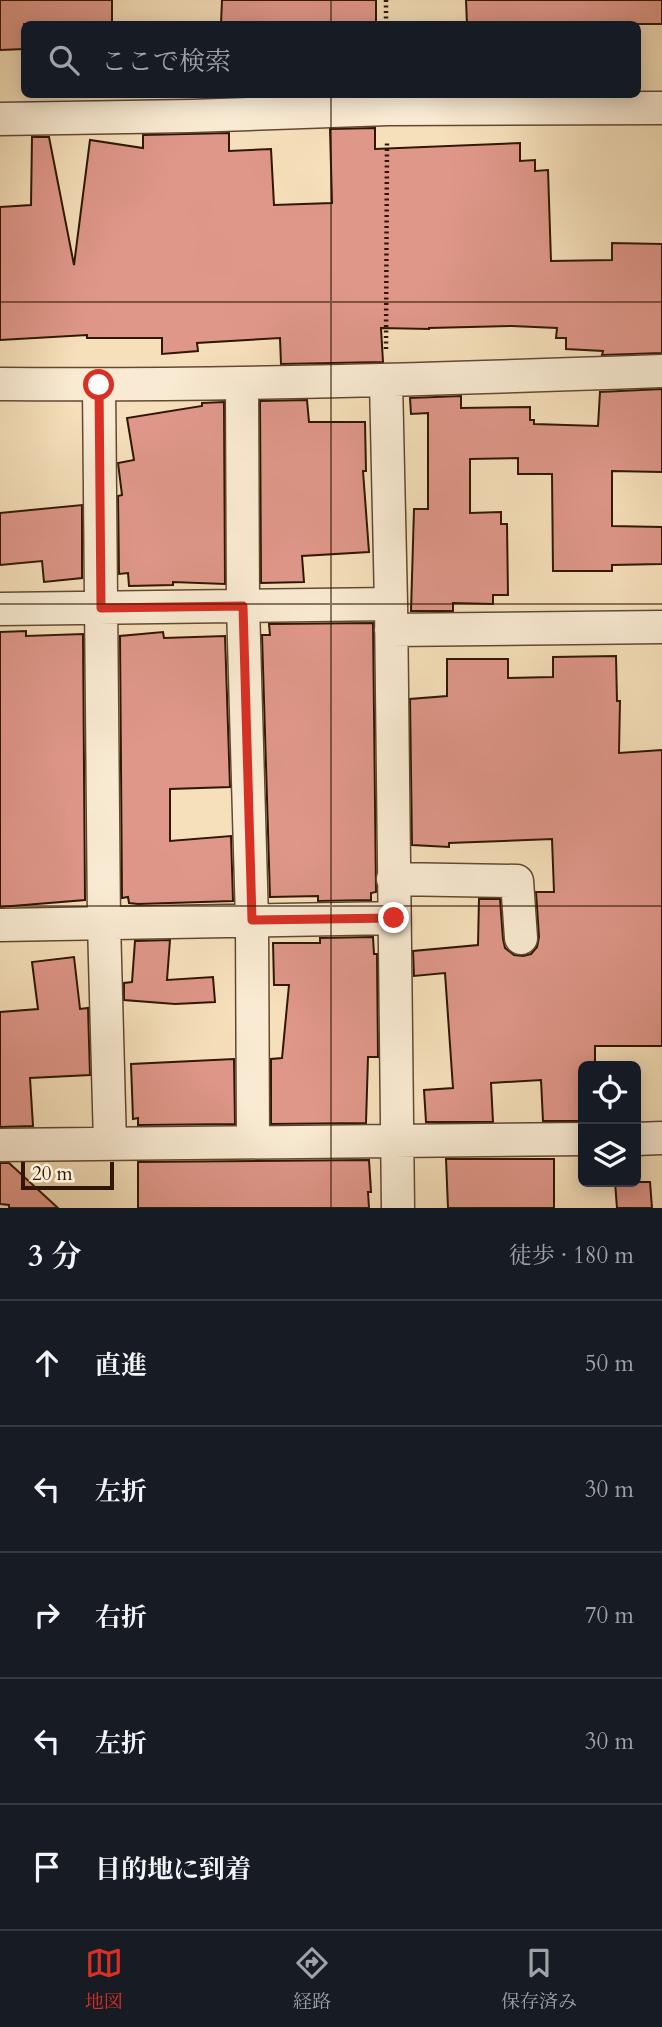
<!DOCTYPE html>
<html lang="ja">
<meta charset="utf-8">
<style>
body{margin:0;font-family:Cardo,"Noto Serif JP",serif;background:#242831;color:#f1f3f6}
.controls{position:absolute;right:21px;bottom:21px;display:grid;overflow:hidden;border-radius:10px;box-shadow:0 4px 18px #0003}
.controls button{width:63px;height:63px;display:grid;place-items:center;padding:0;border:0;border-bottom:2px solid #363941;background:#171b24;color:#f1f3f6;font:35px sans-serif}
.scale{position:absolute;left:21px;bottom:18px;width:93px;box-sizing:border-box;padding-left:7px;border:4px solid #301704;border-top:0;font-size:19px;line-height:24px;white-space:nowrap;color:#301704;-webkit-text-stroke:5px #f9ebd3;paint-order:stroke}
.stop{position:absolute;width:21px;height:21px;margin:-16px;border:5px solid #d93025;border-radius:50%;background:#fff}
.stop.end{background:#d93025;border-color:#fff;box-shadow:0 2px 7px #0008}
.list{margin:0;padding:0;list-style:none}
h2{display:flex;justify-content:space-between;align-items:center;height:91px;margin:0;padding:0 28px;font-size:30px}
h2 small{font-size:23px;font-weight:400;color:#9ea1a6}
.list li{display:grid;grid-template-columns:46px 1fr auto;gap:21px;align-items:center;box-sizing:border-box;height:126px;padding:0 28px;border-top:2px solid #363941}
.list b{display:block;font-size:26px;white-space:nowrap}
.list em{font-size:23px;font-style:normal;color:#9ea1a6}
.icon{flex:none;width:38px;height:38px;fill:none;stroke:currentColor;stroke-width:2;stroke-linecap:round;stroke-linejoin:round}
.map{position:relative;flex:none;width:662px;height:1208px;overflow:hidden}
.search{position:absolute;background:#171b24;box-shadow:0 4px 18px #0003;left:21px;right:21px;top:21px;height:77px;display:flex;align-items:center;gap:18px;box-sizing:border-box;padding:0 24px;border-radius:10px;color:#9ea1a6;font-size:26px}
.sheet{height:721px;background:#171b24}
nav{display:flex;justify-content:space-around;align-items:center;box-sizing:border-box;height:98px;border-top:2px solid #363941;background:#171b24;font-size:19px;color:#9ea1a6}
nav a{display:grid;justify-items:center;gap:4px}
nav .on{color:#d93025}
.map>svg:first-child{display:block}
</style>
<div class="map">
<svg width="662" height="1208" viewBox="0 0 662 1208">
<rect width="100%" height="100%" fill="#f6e0bb"/>
<filter id="stains"><feTurbulence type="fractalNoise" baseFrequency=".00286" numOctaves="4"/><feColorMatrix values="0 0 0 0 .2 0 0 0 0 .09 0 0 0 0 .02 0 0 0 .5 -.17"/></filter>
<radialGradient id="worn" r=".72"><stop offset=".6" stop-color="#630" stop-opacity="0"/><stop offset="1" stop-color="#630" stop-opacity=".3"/></radialGradient>
<path fill="#df9789" stroke="#301704" stroke-width="2" d="M 0,0 L 112,0 L 112,24 L 24,24 L 24,49 L 0,50 Z
M 222,0 L 376,0 L 376,24 L 221,24 Z
M 466,0 L 662,0 L 662,24 L 467,24 Z
M 375,128 L 375,149 L 520,143 L 520,161 L 535,160 L 535,171 L 548,170 L 551,261 L 612,260 L 612,243 L 662,244 L 662,353 L 602,355 L 603,351 L 566,349 L 566,338 L 556,338 L 557,328 L 512,326 L 429,328 L 429,329 L 381,328 L 383,362 L 281,364 L 280,338 L 197,343 L 198,351 L 162,354 L 162,338 L 87,338 L 87,335 L 0,340 L 0,207 L 31,205 L 32,137 L 49,137 L 74,265 L 90,140 L 143,148 L 143,135 L 229,133 L 229,151 L 271,149 L 274,205 L 332,203 L 330,129 Z
M 662,389 L 662,472 L 612,471 L 612,526 L 662,527 L 662,564 L 612,565 L 612,571 L 553,571 L 552,474 L 518,474 L 518,458 L 470,459 L 470,513 L 501,512 L 501,524 L 507,524 L 508,595 L 493,595 L 493,604 L 453,603 L 453,611 L 411,611 L 414,509 L 428,509 L 428,413 L 411,414 L 410,398 L 461,396 L 461,408 L 530,407 L 530,420 L 534,420 L 534,424 L 598,426 L 600,392 Z
M 307,400 L 309,422 L 365,422 L 366,471 L 363,471 L 369,552 L 302,556 L 304,582 L 261,583 L 260,401 Z
M 224,402 L 225,584 L 173,582 L 173,585 L 129,586 L 128,573 L 119,574 L 118,496 L 122,495 L 118,463 L 134,460 L 127,418 L 202,406 L 202,403 Z
M 82,505 L 82,578 L 44,582 L 42,561 L 0,565 L 0,513 Z
M 373,623 L 376,892 L 371,893 L 371,900 L 318,901 L 318,896 L 270,897 L 262,635 L 270,635 L 269,624 Z
M 26,631 L 26,636 L 83,634 L 85,900 L 0,907 L 0,632 Z
M 163,632 L 164,638 L 225,636 L 230,787 L 170,789 L 170,841 L 231,836 L 233,901 L 138,904 L 129,903 L 128,897 L 122,898 L 120,636 Z
M 616,656 L 617,701 L 620,701 L 619,753 L 662,750 L 662,1046 L 595,1046 L 595,1066 L 583,1066 L 583,1121 L 543,1121 L 541,1080 L 491,1083 L 493,1122 L 426,1122 L 424,1090 L 453,1088 L 445,973 L 414,976 L 413,951 L 478,945 L 479,899 L 500,899 L 503,939 L 505,948 L 514,955 L 523,956 L 531,954 L 537,947 L 539,937 L 536,892 L 554,892 L 552,839 L 449,843 L 449,847 L 412,845 L 410,699 L 447,696 L 447,659 L 508,659 L 508,678 L 553,677 L 553,657 Z
M 373,937 L 374,954 L 377,954 L 378,1057 L 368,1057 L 366,1123 L 271,1124 L 271,1059 L 282,1058 L 289,985 L 274,985 L 273,943 L 320,943 L 320,938 Z
M 170,940 L 167,980 L 213,977 L 215,1002 L 175,1004 L 124,1000 L 124,983 L 132,982 L 135,941 Z
M 74,957 L 80,1009 L 88,1008 L 90,1075 L 30,1078 L 33,1126 L 0,1127 L 0,1012 L 38,1009 L 32,962 Z
M 234,1059 L 235,1124 L 138,1125 L 138,1118 L 133,1119 L 131,1064 Z
M 446,1159 L 554,1159 L 554,1208 L 448,1208 Z
M 369,1160 L 371,1192 L 368,1192 L 369,1208 L 138,1208 L 138,1162 Z
M 0,1163 L 9,1163 L 58,1208 L 9,1208 L 9,1205 L 0,1204 Z
M 615,1182 L 650,1182 L 652,1208 L 617,1208 Z"/>
<g fill="none" stroke-linecap="round" stroke-linejoin="round">
<g stroke="#624932" stroke-width="35">
<path id="minor" d="M 0,119 L 191,116 L 388,109 L 662,108
M 386,381 L 391,604 L 398,1208
M 242,383 L 243,606 L 252,920 L 253,1142
M 0,384 C 221,386 441,379 662,371
M 99,385 L 104,923 L 110,1144
M 0,609 L 391,604
M 391,630 L 662,627
M 393,879 L 517,881 L 521,938
M 0,925 L 394,918
M 636,1139 L 662,1138
M 0,1145 L 583,1139"/>
</g>
<path stroke="#301704" stroke-width="4.5" stroke-dasharray="2 3.5" stroke-linecap="butt" d="M 386,0 L 386,24
M 386,349 L 387,140"/>
<use href="#minor" stroke="#f9ebd3" stroke-width="32"/>
</g>
<g fill="none" stroke-linecap="round" stroke-linejoin="round">
<path stroke="#d93025" stroke-width="9" d="M 99,385 L 101,608 L 243,606 L 252,920 L 394,918"/>
</g>
<path fill="none" stroke="#301704" stroke-width="2" stroke-opacity="0.55" d="M 331,0 L 331,24M 331,94 L 331,1208M 0,302 L 662,302M 0,604 L 662,604M 0,906 L 662,906"/>
<rect width="100%" height="100%" filter="url(#stains)"/>
<rect width="100%" height="100%" fill="url(#worn)"/>
</svg>
<div class="controls">
<button><svg class="icon" aria-label="locate" viewBox="0 0 24 24"><circle cx="12" cy="12" r="6"/><path d="M12 2v4M12 18v4M2 12h4M18 12h4"/></svg></button>
<button><svg class="icon" aria-label="layers" viewBox="0 0 24 24"><path d="M12 4l9 5-9 5-9-5zM3 14l9 5 9-5"/></svg></button>
</div>
<div class="scale">20 m</div>
<div class="stop" style="left:99px;top:385px"></div>
<div class="stop end" style="left:394px;top:918px"></div>
<div class="search"><svg class="icon" aria-label="search" viewBox="0 0 24 24"><circle cx="10" cy="10" r="6"/><path d="M15 15l6 6"/></svg>ここで検索</div>
</div>
<section class="sheet">
<h2>3 分<small>徒歩 · 180 m</small></h2>
<ul class="list">
<li><svg class="icon" aria-label="ahead" viewBox="0 0 24 24"><path d="M12 20V5M6 11l6-6 6 6"/></svg><div><b>直進</b></div><em>50 m</em></li>
<li><svg class="icon" aria-label="left" viewBox="0 0 24 24"><path d="M17 20v-9H6M10 6l-5 5 5 5"/></svg><div><b>左折</b></div><em>30 m</em></li>
<li><svg class="icon" aria-label="right" viewBox="0 0 24 24"><path d="M7 20v-9h11M14 6l5 5-5 5"/></svg><div><b>右折</b></div><em>70 m</em></li>
<li><svg class="icon" aria-label="left" viewBox="0 0 24 24"><path d="M17 20v-9H6M10 6l-5 5 5 5"/></svg><div><b>左折</b></div><em>30 m</em></li>
<li><svg class="icon" aria-label="arrive" viewBox="0 0 24 24"><path d="M6 21V4h12l-3 4 3 4H6"/></svg><div><b>目的地に到着</b></div></li>
</ul>
</section>
<nav>
<a class="on"><svg class="icon" aria-label="map" viewBox="0 0 24 24"><path d="M3 6l6-2 6 2 6-2v14l-6 2-6-2-6 2zM9 4v14M15 6v14"/></svg>地図</a>
<a><svg class="icon" aria-label="directions" viewBox="0 0 24 24"><path d="M12 3l9 9-9 9-9-9zM9 14v-3h6M13 9l2 2-2 2"/></svg>経路</a>
<a><svg class="icon" aria-label="saved" viewBox="0 0 24 24"><path d="M7 4h10v16l-5-4-5 4z"/></svg>保存済み</a>
</nav>
